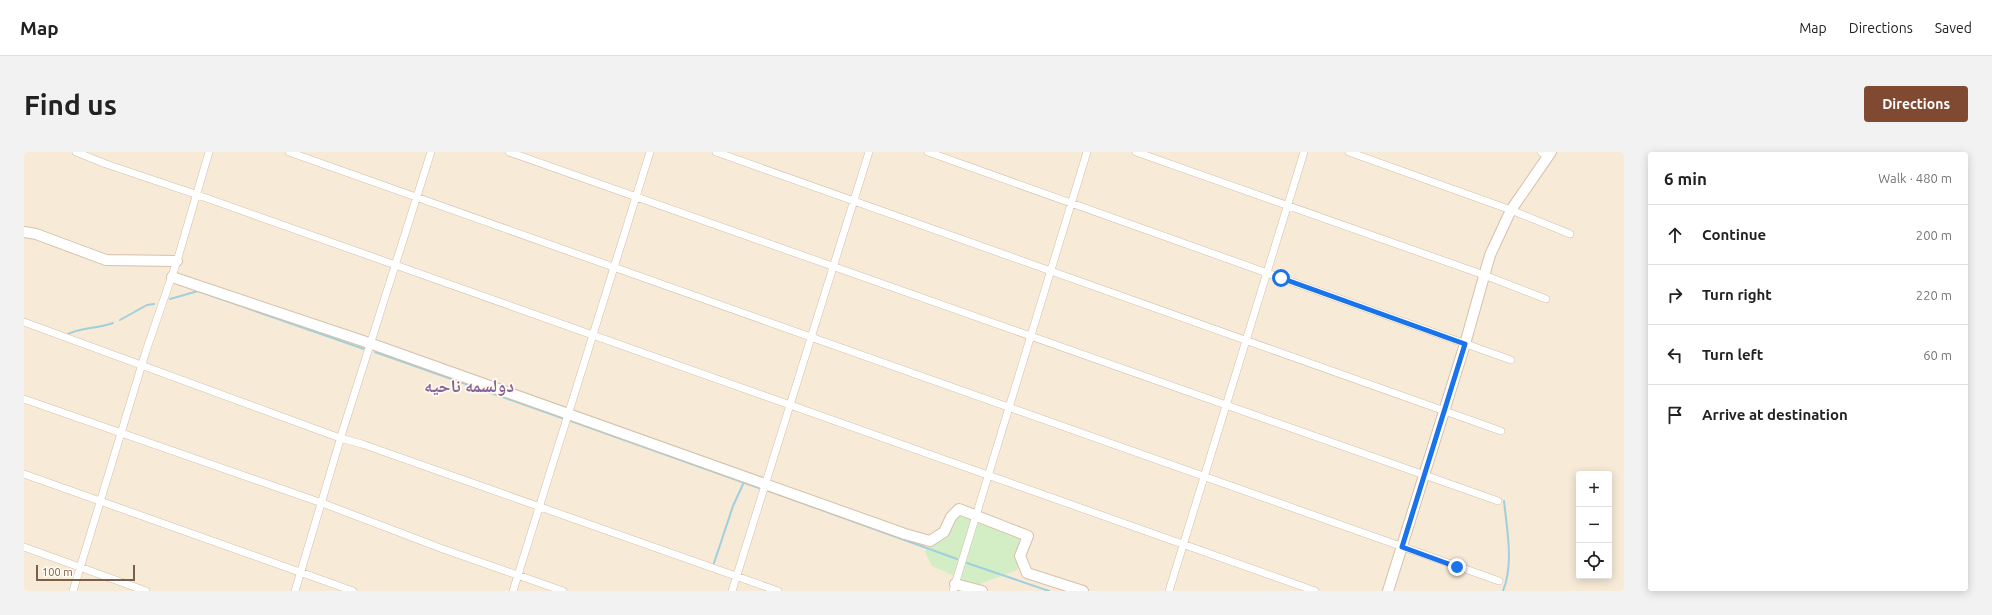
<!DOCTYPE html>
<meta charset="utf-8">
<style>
body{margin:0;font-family:Ubuntu,"Noto Naskh Arabic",sans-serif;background:#f2f2f2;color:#222}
.controls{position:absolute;right:12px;bottom:12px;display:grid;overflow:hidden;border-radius:4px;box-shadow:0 2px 10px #0003}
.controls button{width:36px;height:36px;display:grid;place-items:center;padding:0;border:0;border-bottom:1px solid #e0e0e0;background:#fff;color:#222;font:20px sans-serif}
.scale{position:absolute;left:12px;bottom:10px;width:99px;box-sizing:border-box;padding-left:4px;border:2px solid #7c5f49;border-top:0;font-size:11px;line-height:14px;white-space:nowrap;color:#7c5f49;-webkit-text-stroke:3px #fffbf1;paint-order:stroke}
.stop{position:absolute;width:12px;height:12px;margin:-9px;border:3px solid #1a73e8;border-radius:50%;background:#fff}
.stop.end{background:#1a73e8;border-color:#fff;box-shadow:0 1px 4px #0008}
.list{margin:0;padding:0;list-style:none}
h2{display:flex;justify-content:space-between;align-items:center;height:52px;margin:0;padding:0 16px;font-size:17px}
h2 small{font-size:13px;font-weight:400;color:#767676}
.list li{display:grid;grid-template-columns:26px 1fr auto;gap:12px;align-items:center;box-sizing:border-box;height:60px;padding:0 16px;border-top:1px solid #e0e0e0}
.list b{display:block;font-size:15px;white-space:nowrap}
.list em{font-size:13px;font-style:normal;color:#767676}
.icon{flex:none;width:22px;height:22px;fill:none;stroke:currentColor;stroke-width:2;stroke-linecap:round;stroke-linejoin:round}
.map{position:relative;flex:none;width:1600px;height:439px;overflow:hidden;border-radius:4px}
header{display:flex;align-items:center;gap:24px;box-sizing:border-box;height:56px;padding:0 20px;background:#fff;border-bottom:1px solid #e0e0e0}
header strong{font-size:19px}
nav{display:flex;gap:22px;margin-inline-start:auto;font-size:14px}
.intro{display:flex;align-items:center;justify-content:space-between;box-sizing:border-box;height:96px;padding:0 24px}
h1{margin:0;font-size:28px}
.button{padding:10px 18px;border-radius:4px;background:#7f4932;color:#fff;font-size:14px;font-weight:700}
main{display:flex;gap:24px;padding:0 24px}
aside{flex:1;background:#fff;border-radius:4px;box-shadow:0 2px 10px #0003}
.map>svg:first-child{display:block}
</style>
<header>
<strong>Map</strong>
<nav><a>Map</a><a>Directions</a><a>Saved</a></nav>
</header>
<div class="intro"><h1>Find us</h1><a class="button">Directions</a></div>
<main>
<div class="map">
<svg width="1600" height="439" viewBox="0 0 1600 439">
<rect width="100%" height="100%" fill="#fef7e9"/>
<path fill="#f7ead7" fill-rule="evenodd" d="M 0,0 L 1600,0 L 1600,439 L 0,439 ZM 1555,322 L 1585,322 L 1585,424 L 1555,424 Z"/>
<path fill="#d3eec5" d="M 937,360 L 1000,386 L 995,417 L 948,435 L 928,423 L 908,414 L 901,400 C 906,391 916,388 922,381 C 929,373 928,367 937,360 Z"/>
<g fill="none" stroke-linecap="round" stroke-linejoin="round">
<path stroke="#a0cfdd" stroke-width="2" d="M 146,147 L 174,139 L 340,197
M 96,168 L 123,153 L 130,152
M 42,183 C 56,175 73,177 89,171
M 351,200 L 538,266
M 547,269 L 735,336
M 745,339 L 933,407
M 943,411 L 1025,439
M 689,414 L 709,354 L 720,330
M 1479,439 C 1490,412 1483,378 1480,349"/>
<g stroke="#d2c0ad" stroke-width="8">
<path id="street" d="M 52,0 L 82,12 L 171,42 L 1291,439
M 265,0 L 1475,429
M 485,0 L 1474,349
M 692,0 L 1477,279
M 904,0 L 1487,208
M 1112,0 L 1460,123 L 1522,147
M 1325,0 L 1487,58 L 1546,82
M 1517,0 L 1524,5
M 0,170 L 316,286 L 338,292 L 754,439
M 0,247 L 298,351 L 419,397 L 539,439
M 0,322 L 329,439
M 0,395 L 122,439
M 49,439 L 122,199 L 153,109 L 185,0
M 271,439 L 319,278 L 407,0
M 489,439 L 626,0
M 708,439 L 845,0
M 929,439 L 1063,0
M 1145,439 L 1280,0"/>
</g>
<g stroke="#d6c1aa" stroke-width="12">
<path id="secondary" d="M 0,80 L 12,82 L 82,108 L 153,109
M 148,125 L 348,192 L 881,382 L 906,389 L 920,380 L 927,365 L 935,357 L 1004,384 L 996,404 L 1003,421 L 1059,439
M 931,432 L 958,439
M 1364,439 L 1441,192 L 1466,103 L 1487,58 L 1527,0"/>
</g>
<use href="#street" stroke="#fff" stroke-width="7"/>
<use href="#secondary" stroke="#fff" stroke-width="10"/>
</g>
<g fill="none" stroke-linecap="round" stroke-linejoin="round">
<path stroke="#1a73e8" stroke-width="5" d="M 1257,126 L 1441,192 L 1378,395 L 1433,415"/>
</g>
<g text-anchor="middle" stroke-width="3.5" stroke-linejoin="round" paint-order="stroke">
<g font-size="18" font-weight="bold" fill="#896298" stroke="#fffbf1">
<text x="445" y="240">دولسمه ناحیه</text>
</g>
</g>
</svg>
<div class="controls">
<button>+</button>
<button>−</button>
<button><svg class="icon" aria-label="locate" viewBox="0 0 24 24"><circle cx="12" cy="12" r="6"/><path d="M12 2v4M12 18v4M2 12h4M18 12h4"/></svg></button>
</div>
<div class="scale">100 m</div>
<div class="stop" style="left:1257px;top:126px"></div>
<div class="stop end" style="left:1433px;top:415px"></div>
</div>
<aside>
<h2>6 min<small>Walk · 480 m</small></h2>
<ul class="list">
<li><svg class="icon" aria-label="ahead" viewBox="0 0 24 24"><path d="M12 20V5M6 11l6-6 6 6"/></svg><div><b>Continue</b></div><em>200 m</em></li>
<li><svg class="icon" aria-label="right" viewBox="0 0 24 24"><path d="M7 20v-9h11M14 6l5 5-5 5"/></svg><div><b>Turn right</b></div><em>220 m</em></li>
<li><svg class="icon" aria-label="left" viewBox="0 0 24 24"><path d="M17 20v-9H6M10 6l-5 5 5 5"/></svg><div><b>Turn left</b></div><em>60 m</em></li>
<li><svg class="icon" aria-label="arrive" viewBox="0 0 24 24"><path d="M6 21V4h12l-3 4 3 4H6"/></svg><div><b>Arrive at destination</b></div></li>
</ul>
</aside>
</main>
